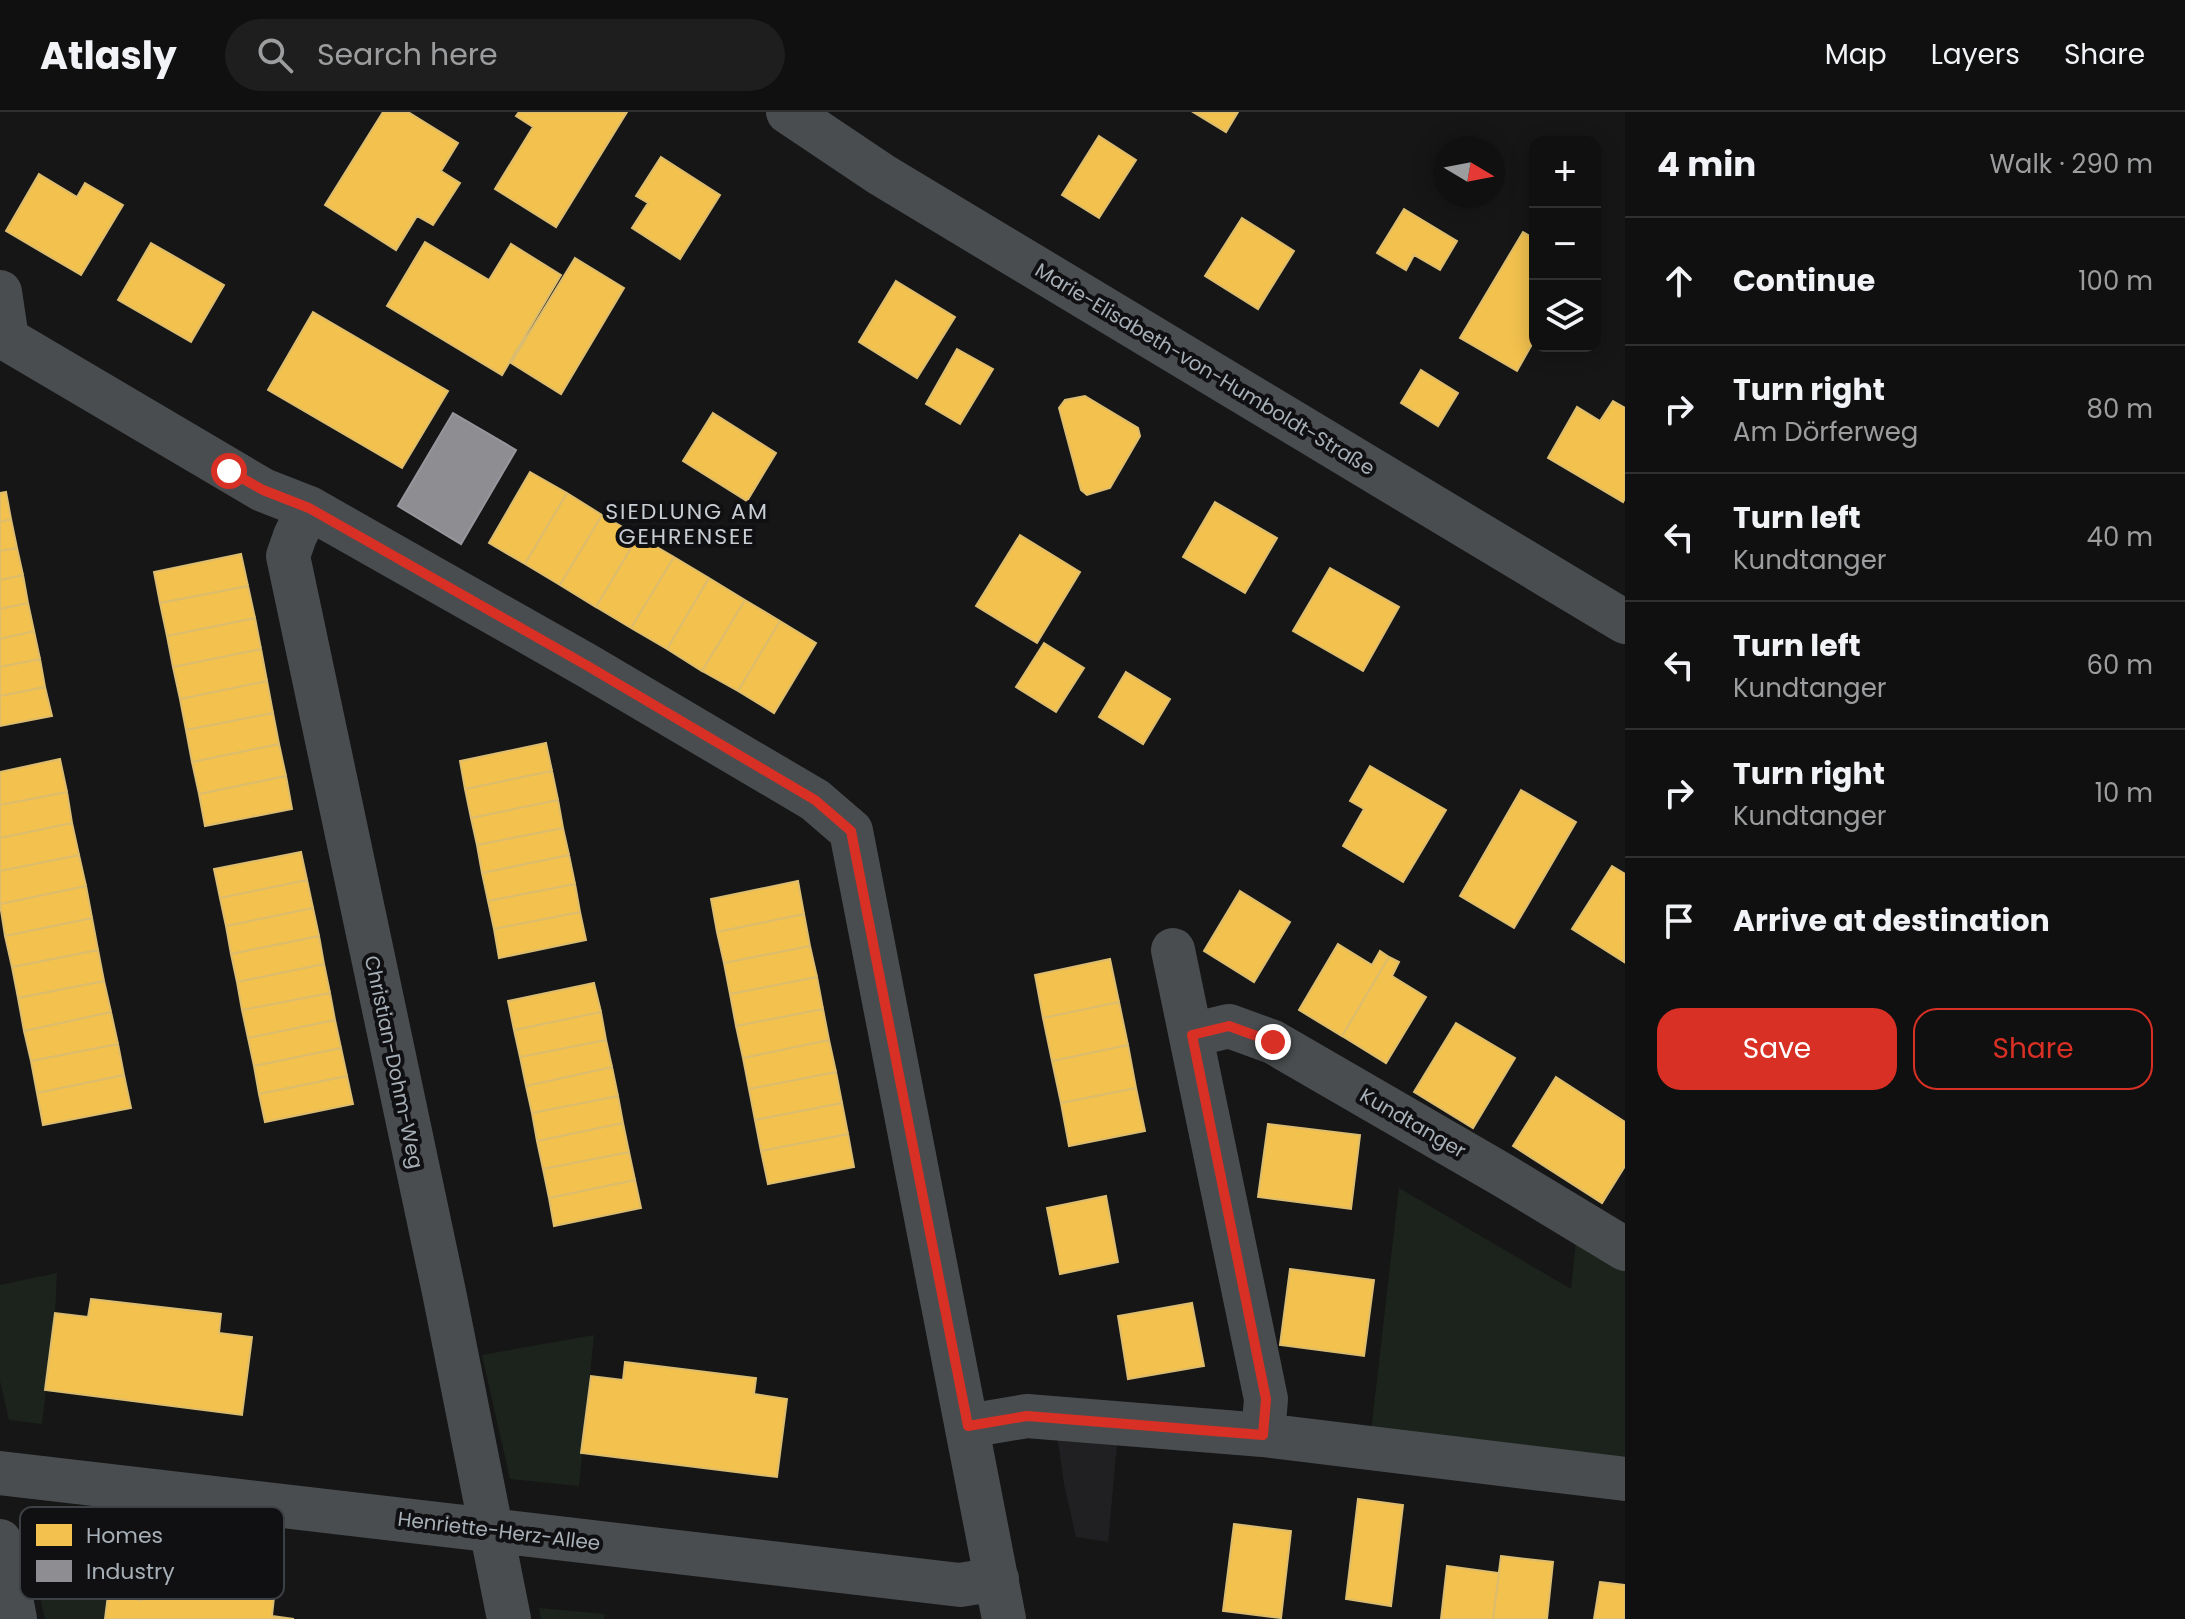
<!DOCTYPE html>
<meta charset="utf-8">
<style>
body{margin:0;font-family:Poppins,sans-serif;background:#1e1e1e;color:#f1f3f6}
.controls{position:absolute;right:24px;top:24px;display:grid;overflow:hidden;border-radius:16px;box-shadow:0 4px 20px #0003}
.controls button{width:72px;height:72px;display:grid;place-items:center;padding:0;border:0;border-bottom:2px solid #303030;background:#101010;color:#f1f3f6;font:40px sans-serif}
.compass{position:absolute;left:1433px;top:24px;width:72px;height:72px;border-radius:50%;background:#101010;box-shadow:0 4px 20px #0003;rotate:100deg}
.stop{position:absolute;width:24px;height:24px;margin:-18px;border:6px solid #d93025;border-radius:50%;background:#fff}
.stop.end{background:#d93025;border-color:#fff;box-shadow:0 2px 8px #0008}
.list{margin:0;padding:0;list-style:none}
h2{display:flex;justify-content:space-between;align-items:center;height:104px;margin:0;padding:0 32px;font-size:34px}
h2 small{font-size:26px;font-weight:400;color:#9c9d9f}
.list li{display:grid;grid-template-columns:52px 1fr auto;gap:24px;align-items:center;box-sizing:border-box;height:128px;padding:0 32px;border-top:2px solid #303030}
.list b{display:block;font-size:30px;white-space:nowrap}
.list p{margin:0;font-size:26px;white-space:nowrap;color:#9c9d9f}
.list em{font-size:26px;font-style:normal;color:#9c9d9f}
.actions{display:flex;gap:16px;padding:24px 32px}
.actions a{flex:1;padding:18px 0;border:2px solid #d93025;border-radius:24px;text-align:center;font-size:28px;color:#d93025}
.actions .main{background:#d93025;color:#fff}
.icon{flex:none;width:44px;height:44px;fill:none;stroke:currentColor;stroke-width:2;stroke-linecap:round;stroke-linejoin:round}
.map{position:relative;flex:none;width:1625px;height:1507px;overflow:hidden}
header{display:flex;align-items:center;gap:48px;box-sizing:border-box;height:112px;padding:0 40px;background:#101010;border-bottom:2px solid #303030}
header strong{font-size:38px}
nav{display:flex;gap:44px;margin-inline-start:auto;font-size:28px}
.search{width:560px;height:72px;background:#1e1e1e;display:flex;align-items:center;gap:20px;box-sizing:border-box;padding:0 28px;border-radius:44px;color:#9c9d9f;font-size:30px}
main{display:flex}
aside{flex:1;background:#101010}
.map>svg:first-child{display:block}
</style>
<header>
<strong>Atlasly</strong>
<div class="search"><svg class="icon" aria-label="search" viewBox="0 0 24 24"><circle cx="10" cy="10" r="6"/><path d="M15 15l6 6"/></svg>Search here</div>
<nav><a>Map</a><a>Layers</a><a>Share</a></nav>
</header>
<main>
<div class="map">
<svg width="1625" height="1507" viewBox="0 0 1625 1507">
<rect width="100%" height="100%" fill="#161616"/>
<path fill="#202022" d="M 1057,1322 L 1117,1332 L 1108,1430 L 1076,1425 L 1064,1372 Z"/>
<path fill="#1c231c" d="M 1399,1076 L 1571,1177 L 1576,1129 L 1625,1158 L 1625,1352 L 1371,1320 Z
M 57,1161 L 55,1201 L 42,1312 L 9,1308 L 0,1269 L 0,1173 Z
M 594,1223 L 579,1374 L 510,1367 L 482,1243 Z
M 26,1424 L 114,1436 L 105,1507 L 45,1507 Z
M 539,1496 L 605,1502 L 604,1507 L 541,1507 Z"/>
<path fill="#f2c14e" stroke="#dcbc6e" stroke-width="2" d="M 383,0 L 408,0 L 458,31 L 441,59 L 460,71 L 433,113 L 417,104 L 396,138 L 325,93 Z
M 519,0 L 627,0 L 556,115 L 495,77 L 533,15 L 516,4 Z
M 1193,0 L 1238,0 L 1226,20 Z
M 1099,24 L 1136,48 L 1099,106 L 1062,83 Z
M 661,45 L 720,83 L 680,147 L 632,116 L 648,91 L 636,84 Z
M 39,62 L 77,85 L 85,71 L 123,93 L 81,163 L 6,119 Z
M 1404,97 L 1457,129 L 1440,158 L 1414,143 L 1406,158 L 1377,141 Z
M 1242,106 L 1294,139 L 1258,197 L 1205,164 Z
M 1523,120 L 1535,127 L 1535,227 L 1517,259 L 1460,226 Z
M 425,130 L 489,168 L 511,132 L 561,163 L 502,263 L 387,194 Z
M 151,131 L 224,173 L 191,230 L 118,188 Z
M 575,146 L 624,176 L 561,282 L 511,251 Z
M 896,169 L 955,205 L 917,266 L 859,230 Z
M 313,200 L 448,279 L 402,356 L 268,278 Z
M 957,237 L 993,257 L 960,312 L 926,292 Z
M 1421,258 L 1458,281 L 1438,314 L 1401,291 Z
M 1085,284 L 1138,316 L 1140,324 L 1110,376 L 1087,383 L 1081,378 L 1059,296 L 1065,288 Z
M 1613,289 L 1625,296 L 1625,386 L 1623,390 L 1548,346 L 1577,295 L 1600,309 Z
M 713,301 L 776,341 L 747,389 L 683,349 Z
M 530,360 L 567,381 L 525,452 L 489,431 Z
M 6,380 L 11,407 L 0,410 L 0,381 Z
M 567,381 L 602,403 L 560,473 L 525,452 Z
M 1215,390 L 1277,426 L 1245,481 L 1183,445 Z
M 602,403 L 638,424 L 596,495 L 560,473 Z
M 11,407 L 17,436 L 0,439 L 0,410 Z
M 1020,423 L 1080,460 L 1037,531 L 976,494 Z
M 638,424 L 674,445 L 631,516 L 596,495 Z
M 17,436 L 23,463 L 0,468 L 0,439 Z
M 241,442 L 248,474 L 160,491 L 154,460 Z
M 674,445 L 709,466 L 667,537 L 631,516 Z
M 1330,456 L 1399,495 L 1363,559 L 1293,519 Z
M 23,463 L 28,491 L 0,497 L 0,468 Z
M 709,466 L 745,488 L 702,559 L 667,537 Z
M 248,474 L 255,506 L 167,524 L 160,491 Z
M 745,488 L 780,509 L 738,579 L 702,559 Z
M 28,491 L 34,519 L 0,527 L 0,497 Z
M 255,506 L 261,537 L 173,555 L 167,524 Z
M 780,509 L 816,531 L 774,601 L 738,579 Z
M 34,519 L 40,547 L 0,555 L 0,527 Z
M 1044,531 L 1084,556 L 1056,600 L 1016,575 Z
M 261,537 L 267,569 L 180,587 L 173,555 Z
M 40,547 L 45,575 L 0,584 L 0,555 Z
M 1126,560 L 1170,587 L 1143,632 L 1099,605 Z
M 267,569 L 273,601 L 186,618 L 180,587 Z
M 45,575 L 52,604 L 0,614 L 0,584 Z
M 273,601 L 279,632 L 192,650 L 186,618 Z
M 546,631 L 552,659 L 465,677 L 460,649 Z
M 279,632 L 286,664 L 199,682 L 192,650 Z
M 60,647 L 67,680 L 0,693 L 0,660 Z
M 1370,654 L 1446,698 L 1403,770 L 1343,734 L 1364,697 L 1350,689 Z
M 552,659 L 558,688 L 471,706 L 465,677 Z
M 286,664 L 292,697 L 205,714 L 199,682 Z
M 1521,678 L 1576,710 L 1514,816 L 1460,784 Z
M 67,680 L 72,711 L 0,726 L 0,693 Z
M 558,688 L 563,716 L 477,733 L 471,706 Z
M 72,711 L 79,743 L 0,759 L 0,726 Z
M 563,716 L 569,743 L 482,761 L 477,733 Z
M 301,740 L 307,768 L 220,786 L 214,757 Z
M 79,743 L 86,774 L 0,792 L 0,759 Z
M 569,743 L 575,772 L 488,789 L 482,761 Z
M 1612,754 L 1625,762 L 1624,850 L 1572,817 Z
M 307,768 L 313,796 L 226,814 L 220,786 Z
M 798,769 L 804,802 L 717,820 L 711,787 Z
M 575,772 L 580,800 L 494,817 L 488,789 Z
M 86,774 L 92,806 L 5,824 L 0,792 Z
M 1240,779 L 1290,810 L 1254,870 L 1204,839 Z
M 313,796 L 319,824 L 231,842 L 226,814 Z
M 580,800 L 586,828 L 499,846 L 494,817 Z
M 804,802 L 810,834 L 724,851 L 717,820 Z
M 92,806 L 98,838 L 12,855 L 5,824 Z
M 319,824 L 324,852 L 237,870 L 231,842 Z
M 1338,832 L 1372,853 L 1380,839 L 1389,845 L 1342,924 L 1299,898 Z
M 810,834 L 817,865 L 730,882 L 724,851 Z
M 98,838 L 104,869 L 18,886 L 12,855 Z
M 1389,845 L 1399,850 L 1392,864 L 1426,885 L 1386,951 L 1342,924 Z
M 1110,847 L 1119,890 L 1043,906 L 1035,863 Z
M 324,852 L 330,881 L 242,898 L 237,870 Z
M 817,865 L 823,897 L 736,914 L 730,882 Z
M 104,869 L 111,900 L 24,919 L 18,886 Z
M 594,871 L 601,900 L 514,918 L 508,889 Z
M 330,881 L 335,908 L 248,926 L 242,898 Z
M 1119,890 L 1128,933 L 1052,949 L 1043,906 Z
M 823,897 L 829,928 L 743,946 L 736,914 Z
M 111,900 L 118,932 L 31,949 L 24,919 Z
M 601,900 L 606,928 L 520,945 L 514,918 Z
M 335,908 L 341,936 L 254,954 L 248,926 Z
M 1456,911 L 1515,946 L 1473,1016 L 1414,980 Z
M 606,928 L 612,955 L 526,974 L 520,945 Z
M 829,928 L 836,960 L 749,977 L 743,946 Z
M 118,932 L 124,963 L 37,981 L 31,949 Z
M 1128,933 L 1136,976 L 1061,991 L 1052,949 Z
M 341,936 L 347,964 L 259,982 L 254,954 Z
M 612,955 L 618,984 L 532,1001 L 526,974 Z
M 836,960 L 842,991 L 755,1008 L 749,977 Z
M 124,963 L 131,996 L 43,1013 L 37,981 Z
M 347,964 L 353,992 L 265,1010 L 259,982 Z
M 1556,965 L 1625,1010 L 1625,1054 L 1602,1091 L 1513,1034 Z
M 1136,976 L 1145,1019 L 1069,1034 L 1061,991 Z
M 618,984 L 623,1011 L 537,1029 L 532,1001 Z
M 842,991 L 848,1022 L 761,1039 L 755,1008 Z
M 623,1011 L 629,1040 L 543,1057 L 537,1029 Z
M 1268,1012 L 1360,1023 L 1351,1097 L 1258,1085 Z
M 848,1022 L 854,1055 L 768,1072 L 761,1039 Z
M 629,1040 L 635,1068 L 549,1086 L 543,1057 Z
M 635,1068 L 641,1096 L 554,1114 L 549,1086 Z
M 1106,1084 L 1118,1150 L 1060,1162 L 1047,1096 Z
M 1290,1157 L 1374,1168 L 1364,1244 L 1280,1233 Z
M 91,1187 L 221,1202 L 219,1221 L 252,1225 L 242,1303 L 45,1278 L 55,1201 L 88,1205 Z
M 1192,1191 L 1204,1254 L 1128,1267 L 1118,1204 Z
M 625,1250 L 756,1266 L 754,1282 L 787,1287 L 777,1365 L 581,1341 L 591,1264 L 623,1268 Z
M 1358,1387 L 1403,1393 L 1391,1494 L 1346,1487 Z
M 1234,1412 L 1291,1419 L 1281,1506 L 1223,1499 Z
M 1501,1444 L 1553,1450 L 1547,1507 L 1493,1507 Z
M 1447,1454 L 1499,1461 L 1493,1507 L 1441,1507 Z
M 144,1469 L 274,1485 L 272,1504 L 294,1507 L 105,1507 L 108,1483 L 141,1488 Z
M 1600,1470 L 1625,1473 L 1625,1507 L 1594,1507 Z"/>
<path fill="#8d8d92" stroke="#95979d" stroke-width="2" d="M 453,301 L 516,338 L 461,432 L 398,394 Z"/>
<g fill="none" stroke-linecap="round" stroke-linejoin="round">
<path stroke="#4a4d4f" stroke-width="44" d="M 788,0 L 882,63 L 1625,510
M 0,180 L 7,227 L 263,378 L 309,396 L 586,553 L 815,688 L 851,719 L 1004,1507
M 309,396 L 295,424 L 288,444 L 444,1180 L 509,1507
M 1173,838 L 1266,1287 L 1263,1323
M 1192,923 L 1229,914 L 1273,930 L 1506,1065 L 1625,1137
M 968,1314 L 1027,1304 L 1263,1323 L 1625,1367
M 0,1361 L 960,1473 L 997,1467
M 0,1429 L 15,1507"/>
</g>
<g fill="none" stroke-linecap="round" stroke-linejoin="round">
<path stroke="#d93025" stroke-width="10" d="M 229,359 L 263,378 L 309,396 L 586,553 L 815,688 L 851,719 L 968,1314 L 1027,1304 L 1263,1323 L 1266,1287 L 1192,923 L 1229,914 L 1273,930"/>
</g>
<g text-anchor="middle" stroke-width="8" stroke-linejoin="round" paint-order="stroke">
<g font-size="20" fill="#a7afb7" stroke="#101012">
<text transform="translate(1205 257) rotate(31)" y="7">Marie-Elisabeth-von-Humboldt-Straße</text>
<text transform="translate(394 950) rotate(78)" y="7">Christian-Dohm-Weg</text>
<text transform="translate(1413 1011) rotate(30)" y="7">Kundtanger</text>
<text transform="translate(499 1419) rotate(7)" y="7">Henriette-Herz-Allee</text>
</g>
<g font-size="22" letter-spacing="2" fill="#c8cdd3" stroke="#101012">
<text x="687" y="407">SIEDLUNG AM<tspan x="687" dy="25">GEHRENSEE</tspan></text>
</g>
</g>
<rect x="20" y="1395" width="264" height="92" rx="12" fill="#101012" stroke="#3d4044" stroke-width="2"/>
<rect x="36" y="1412" width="36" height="22" fill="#f2c14e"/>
<rect x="36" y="1448" width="36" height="22" fill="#8d8d92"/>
<g font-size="22" fill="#a7afb7">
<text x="86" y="1431">Homes</text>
<text x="86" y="1467">Industry</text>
</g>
</svg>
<div class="controls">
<button>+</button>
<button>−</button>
<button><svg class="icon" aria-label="layers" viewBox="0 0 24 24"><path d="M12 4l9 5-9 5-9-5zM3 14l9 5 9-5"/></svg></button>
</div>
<svg class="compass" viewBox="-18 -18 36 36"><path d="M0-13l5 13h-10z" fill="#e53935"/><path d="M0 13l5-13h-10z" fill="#9c9d9f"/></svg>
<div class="stop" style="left:229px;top:359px"></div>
<div class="stop end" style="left:1273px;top:930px"></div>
</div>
<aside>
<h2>4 min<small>Walk · 290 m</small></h2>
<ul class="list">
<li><svg class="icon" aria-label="ahead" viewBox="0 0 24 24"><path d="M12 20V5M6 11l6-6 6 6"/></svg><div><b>Continue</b></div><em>100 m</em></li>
<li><svg class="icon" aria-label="right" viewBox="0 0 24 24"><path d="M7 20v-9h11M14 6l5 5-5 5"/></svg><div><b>Turn right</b><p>Am Dörferweg</p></div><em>80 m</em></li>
<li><svg class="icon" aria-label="left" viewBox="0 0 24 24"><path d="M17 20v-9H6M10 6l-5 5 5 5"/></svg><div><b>Turn left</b><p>Kundtanger</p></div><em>40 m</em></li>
<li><svg class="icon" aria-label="left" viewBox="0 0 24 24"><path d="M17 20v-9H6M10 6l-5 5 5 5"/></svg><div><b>Turn left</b><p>Kundtanger</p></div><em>60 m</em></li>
<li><svg class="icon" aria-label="right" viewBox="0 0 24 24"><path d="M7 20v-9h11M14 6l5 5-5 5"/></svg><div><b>Turn right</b><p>Kundtanger</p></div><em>10 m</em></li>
<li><svg class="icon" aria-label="arrive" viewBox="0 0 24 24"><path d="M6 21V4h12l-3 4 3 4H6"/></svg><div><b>Arrive at destination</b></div></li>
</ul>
<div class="actions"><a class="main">Save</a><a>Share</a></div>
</aside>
</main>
